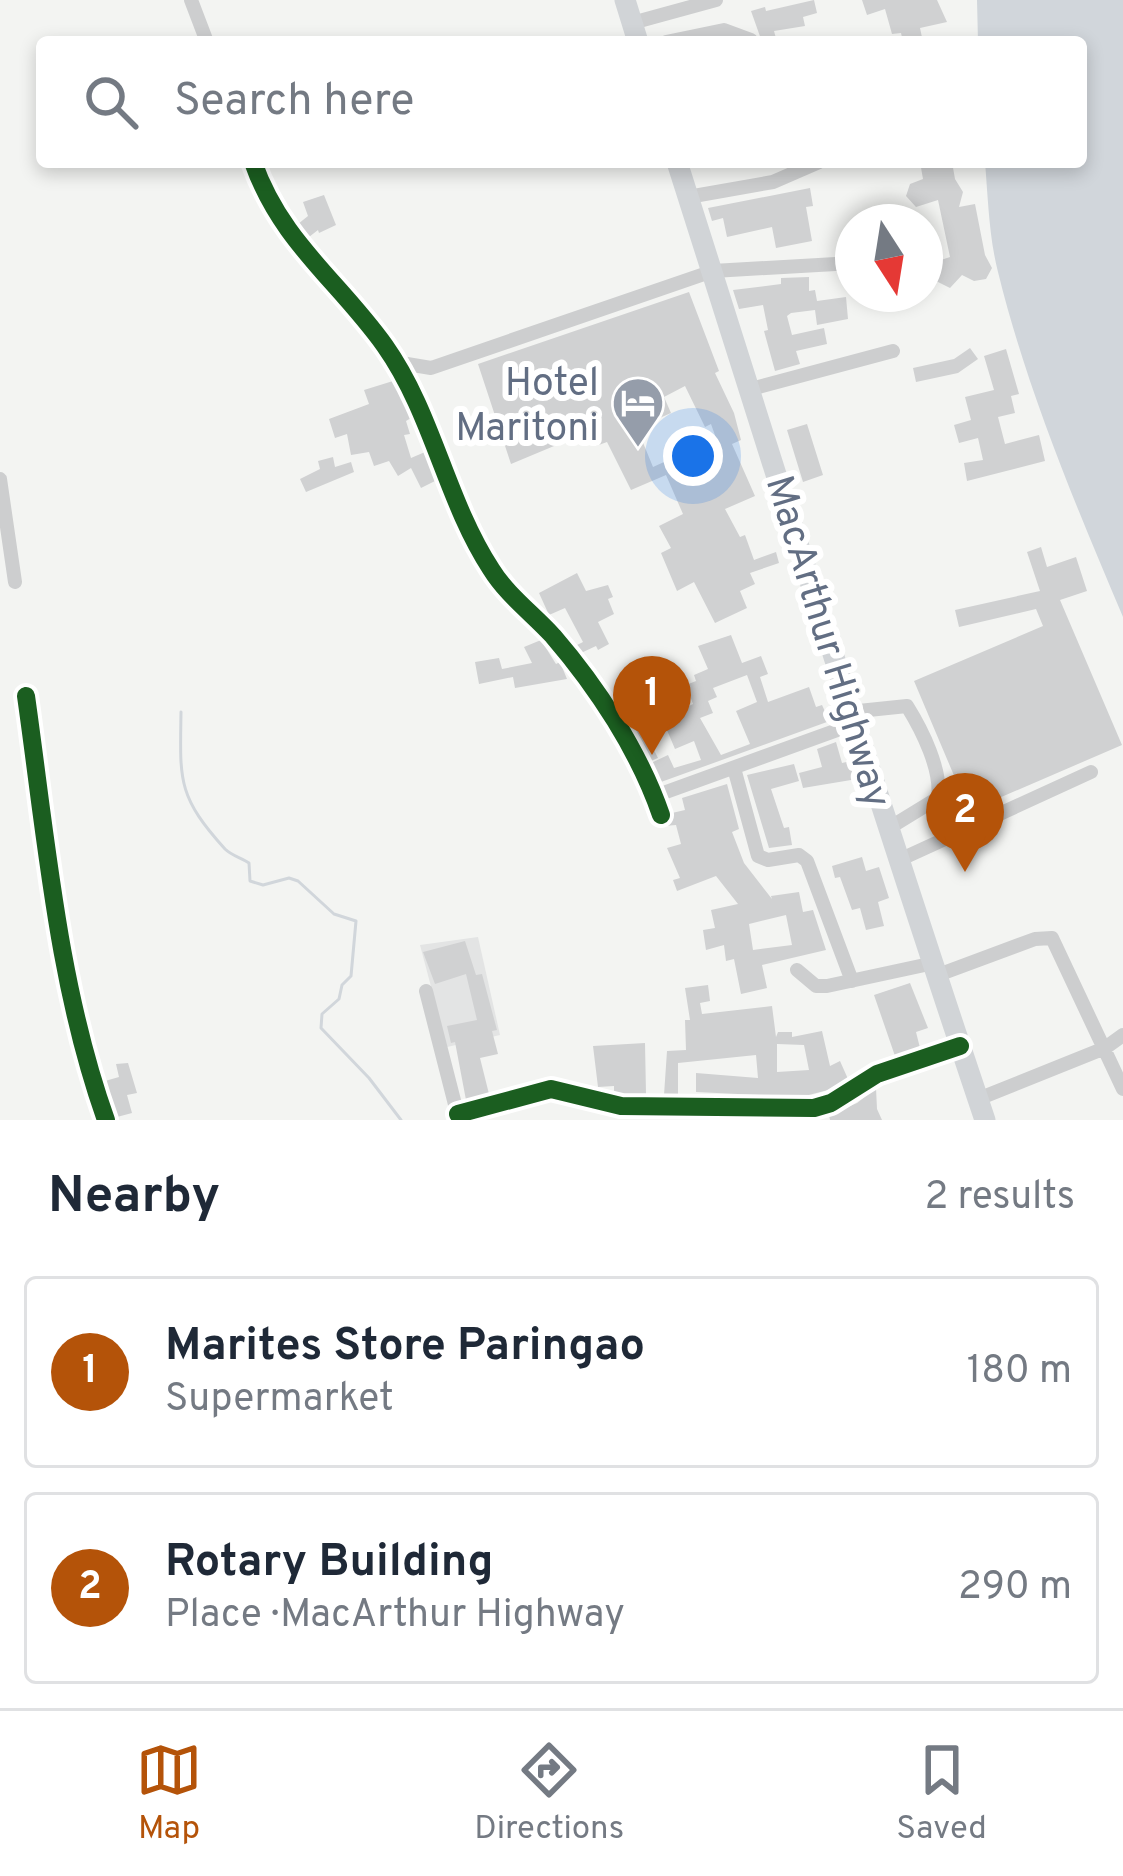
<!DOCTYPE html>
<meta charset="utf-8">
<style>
body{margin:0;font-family:Overpass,sans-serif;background:#f6f6f7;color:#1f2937}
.compass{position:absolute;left:835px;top:204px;width:108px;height:108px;border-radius:50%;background:#fff;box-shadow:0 6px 18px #0003;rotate:168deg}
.you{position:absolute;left:693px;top:456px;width:42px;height:42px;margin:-30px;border:9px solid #fff;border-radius:50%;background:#1a73e8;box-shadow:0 0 0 18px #1a73e833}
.badge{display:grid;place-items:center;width:78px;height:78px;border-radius:50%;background:#b45309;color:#fff;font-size:39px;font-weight:700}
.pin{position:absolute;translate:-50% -99px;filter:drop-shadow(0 3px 6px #0008)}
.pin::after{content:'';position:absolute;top:63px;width:42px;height:36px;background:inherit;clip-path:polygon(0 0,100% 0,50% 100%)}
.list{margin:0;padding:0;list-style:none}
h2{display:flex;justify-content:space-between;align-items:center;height:156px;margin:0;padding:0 48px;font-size:51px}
h2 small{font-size:39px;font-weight:400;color:#747a83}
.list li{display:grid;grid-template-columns:78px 1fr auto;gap:36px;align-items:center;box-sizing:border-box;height:192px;margin:0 24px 24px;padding:0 24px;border:3px solid #e0e1e3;border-radius:12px}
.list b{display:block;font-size:45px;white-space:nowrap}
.list p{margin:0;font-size:39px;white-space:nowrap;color:#747a83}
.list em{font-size:39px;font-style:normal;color:#747a83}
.icon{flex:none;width:66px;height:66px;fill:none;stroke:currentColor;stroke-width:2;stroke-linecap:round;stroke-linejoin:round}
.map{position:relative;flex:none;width:1123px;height:1120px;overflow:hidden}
.search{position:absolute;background:#fff;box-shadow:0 6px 18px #0003;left:36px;right:36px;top:36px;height:132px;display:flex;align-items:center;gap:30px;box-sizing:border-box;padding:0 42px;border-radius:12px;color:#747a83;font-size:45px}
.sheet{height:588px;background:#fff}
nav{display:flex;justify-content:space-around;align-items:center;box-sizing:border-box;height:168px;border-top:3px solid #e0e1e3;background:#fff;font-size:33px;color:#747a83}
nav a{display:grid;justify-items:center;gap:6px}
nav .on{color:#b45309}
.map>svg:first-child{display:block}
</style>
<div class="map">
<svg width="1123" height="1120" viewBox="0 0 1123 1120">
<rect width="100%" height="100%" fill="#f3f4f2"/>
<path fill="#e3e4e4" d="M 478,937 L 500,1035 L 447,1047 L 420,945 Z"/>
<path fill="#d1d6db" d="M 977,0 L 1123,0 L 1123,617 C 1076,506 1027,390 998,272 C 989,237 988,198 985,162 L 1081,162 L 1081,42 L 978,42 Z"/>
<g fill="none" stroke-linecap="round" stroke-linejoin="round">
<path stroke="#d1d6db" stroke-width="3" d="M 181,712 C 180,780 177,796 225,849 C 232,856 242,858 249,863 L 250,881 L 263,885 L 289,878 L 298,881 L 334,914 L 356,921 L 351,976 L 342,985 L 339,999 L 322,1014 L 321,1028 L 369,1078 L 401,1120"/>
</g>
<path fill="#d0d1d2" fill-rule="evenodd" d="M 814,0 L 817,13 L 803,17 L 805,26 L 774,31 L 777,42 L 762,42 L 751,11 L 765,7 L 766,11 Z
M 862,0 L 937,0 L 947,22 L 920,28 L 923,42 L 903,42 L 901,33 L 892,34 L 885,9 L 867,15 Z
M 920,162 L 952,162 L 955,179 L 963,192 L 959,207 L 975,204 L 985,255 L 992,268 L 986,279 L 974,281 L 962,275 L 950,288 L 932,279 L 925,287 L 925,265 L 932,269 L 938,261 L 950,257 L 938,200 L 916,207 L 906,196 L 910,184 L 923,179 Z
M 810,188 L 813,206 L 806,207 L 812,241 L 776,248 L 772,227 L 727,237 L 723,218 L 712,221 L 708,208 Z
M 324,195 L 336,225 L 319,233 L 318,230 L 309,237 L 298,224 L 308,216 L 303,202 Z
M 809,277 L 809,291 L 815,290 L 817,301 L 846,297 L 848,319 L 817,325 L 815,310 L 791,313 L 787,316 L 792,335 L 824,328 L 827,344 L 796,351 L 800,364 L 775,371 L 764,331 L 768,330 L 763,305 L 739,309 L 733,290 L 781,284 L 781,278 Z
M 689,292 L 719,371 L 715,373 L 734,413 L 741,440 L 732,444 L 755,496 L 725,509 L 740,537 L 745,535 L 754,560 L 776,552 L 779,563 L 750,573 L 755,584 L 740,591 L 747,608 L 715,623 L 694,582 L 677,591 L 661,553 L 671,548 L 659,526 L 683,514 L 666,475 L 631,490 L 607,442 L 596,446 L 590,431 L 511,464 L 478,364 ZM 685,386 L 705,427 L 711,424 L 722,455 L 693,468 L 686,452 L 653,467 L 637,428 L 671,413 L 664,397 Z
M 970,348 L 978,359 L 958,373 L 916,382 L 913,368 L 954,359 Z
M 1006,349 L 1019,394 L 1011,396 L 1015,413 L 998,417 L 1005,444 L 1039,435 L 1045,461 L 967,481 L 964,463 L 983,460 L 978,438 L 959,443 L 954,425 L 971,420 L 965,397 L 994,390 L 984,356 Z
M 393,381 L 411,418 L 406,421 L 410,434 L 404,435 L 411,458 L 425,452 L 435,481 L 421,488 L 411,468 L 398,476 L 389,461 L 374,466 L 369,452 L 351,455 L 347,434 L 335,438 L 329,419 L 369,404 L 364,390 Z
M 807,424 L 823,475 L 803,482 L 787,430 Z
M 333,457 L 335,467 L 351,462 L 354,472 L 306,492 L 300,479 L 320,469 L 318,461 Z
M 1041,547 L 1047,567 L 1076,557 L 1087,591 L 1060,600 L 1122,745 L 969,811 L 914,681 L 1043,626 L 1036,609 L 959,627 L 955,610 L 1040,591 L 1027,552 Z
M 577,573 L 586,591 L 608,585 L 613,597 L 608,599 L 614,614 L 598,622 L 609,644 L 598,650 L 596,646 L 581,653 L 577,645 L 583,642 L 565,608 L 549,615 L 539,593 Z
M 731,635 L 742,663 L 761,656 L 768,674 L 760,677 L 768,702 L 809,687 L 816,707 L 822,705 L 828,718 L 836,714 L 838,718 L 661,782 L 651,763 L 668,755 L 674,768 L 701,760 L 694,741 L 675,749 L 664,723 L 645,732 L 658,758 L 651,761 L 629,720 L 661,705 L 654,689 L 665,684 L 677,712 L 693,704 L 686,685 L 696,681 L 694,675 L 708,669 L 698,646 ZM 747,675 L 757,702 L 736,711 L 750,744 L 721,755 L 700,718 L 713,713 L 708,701 L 717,697 L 713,688 Z
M 541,640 L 556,664 L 560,662 L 567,679 L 515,688 L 513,677 L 479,684 L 475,662 L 499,658 L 502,669 L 532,663 L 524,647 Z
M 836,742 L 842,763 L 851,761 L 857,779 L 803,788 L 799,773 L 822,767 L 817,749 Z
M 794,764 L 799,781 L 771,789 L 784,828 L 789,827 L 792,845 L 769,848 L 747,775 Z
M 727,784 L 739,829 L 732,832 L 744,863 L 772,899 L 771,896 L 799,892 L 803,912 L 813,910 L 826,950 L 762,965 L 767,988 L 741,994 L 734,959 L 726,961 L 724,945 L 706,950 L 703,930 L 715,928 L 711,910 L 738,904 L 716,876 L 677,891 L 673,880 L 680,878 L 667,848 L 681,844 L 676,825 L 664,826 L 672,813 L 685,810 L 682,798 ZM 786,915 L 792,945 L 753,950 L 749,924 Z
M 862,857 L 866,871 L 879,867 L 889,898 L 878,902 L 884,926 L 866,930 L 860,908 L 852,910 L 840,877 L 835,878 L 832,866 Z
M 465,941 L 476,975 L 482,974 L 497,1030 L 492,1031 L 498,1054 L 480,1058 L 489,1094 L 466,1100 L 455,1042 L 451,1043 L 447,1026 L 477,1020 L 466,974 L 435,984 L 423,952 Z
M 910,983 L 928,1028 L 916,1032 L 920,1048 L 895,1056 L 874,995 Z
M 708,985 L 710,1001 L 700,1003 L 702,1014 L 772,1006 L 776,1037 L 778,1032 L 792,1032 L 792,1037 L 822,1031 L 830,1066 L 840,1061 L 848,1079 L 832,1089 L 801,1097 L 696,1092 L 696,1073 L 758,1078 L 756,1055 L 678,1063 L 678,1095 L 664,1095 L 667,1051 L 686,1050 L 685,1020 L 690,1020 L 685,988 ZM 777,1044 L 804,1045 L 809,1070 L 777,1072 Z
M 645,1043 L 646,1094 L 622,1095 L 614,1093 L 614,1086 L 598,1087 L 593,1046 Z
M 128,1063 L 137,1093 L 127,1095 L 132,1113 L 117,1117 L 105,1081 L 119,1077 L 116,1064 Z
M 876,1088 L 877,1109 L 882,1120 L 830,1120 L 829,1115 L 857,1103 Z"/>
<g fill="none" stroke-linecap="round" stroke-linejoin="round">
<path stroke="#cdcecf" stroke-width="14" d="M 191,0 L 207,42
M 632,23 L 716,0
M 666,42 L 724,30 L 751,40
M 253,162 C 281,242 338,280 385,346 C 433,414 446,500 491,569 C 507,595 533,614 553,636 C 597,687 639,751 661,815
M 688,197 L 773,182 L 819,162
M 395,362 L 431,368 L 713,271 L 853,263
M 751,389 L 893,351
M 0,479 L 15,582
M 26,696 C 46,837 58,986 106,1120
M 849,712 L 907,706 C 922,730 942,770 938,798 L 889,828
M 734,768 L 758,856 L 768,860 L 799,855 L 807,861 L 852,981
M 655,796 L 854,724
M 899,860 L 1091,772
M 797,970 L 816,986 L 827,986 L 934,963
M 938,975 L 1035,939 L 1052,938 L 1123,1089
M 426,991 L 459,1120
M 978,1099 L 1105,1048 L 1123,1035
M 458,1114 L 551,1089 L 621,1106 L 814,1108 L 831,1103 L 877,1074 L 960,1046"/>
<path stroke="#d1d4d7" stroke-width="21" d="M 625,0 L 638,42
M 677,162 C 779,482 878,802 985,1120"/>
<g stroke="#fff" stroke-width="26">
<path id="cycleway" d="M 253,162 C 281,242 338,280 385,346 C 433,414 446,500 491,569 C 507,595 533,614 553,636 C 597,687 639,751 661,815
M 26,696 C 46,837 58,986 106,1120
M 458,1114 L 551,1089 L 621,1106 L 814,1108 L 831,1103 L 877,1074 L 960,1046"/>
</g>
<use href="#cycleway" stroke="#1b5e20" stroke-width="18"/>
</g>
<defs>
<g id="hotel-pin" transform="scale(2.7)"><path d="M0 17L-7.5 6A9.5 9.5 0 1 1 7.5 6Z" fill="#959daa" stroke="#fff"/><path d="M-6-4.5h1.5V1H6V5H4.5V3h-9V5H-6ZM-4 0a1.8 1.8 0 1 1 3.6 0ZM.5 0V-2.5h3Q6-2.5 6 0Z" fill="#fff"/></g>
</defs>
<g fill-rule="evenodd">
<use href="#hotel-pin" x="638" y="403"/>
</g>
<g text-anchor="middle" stroke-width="12" stroke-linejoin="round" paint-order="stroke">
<g font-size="39" fill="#626e83" stroke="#fff" text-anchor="end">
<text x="599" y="395">Hotel<tspan x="599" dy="45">Maritoni</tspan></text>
</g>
<g font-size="39" fill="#626e83" stroke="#fff">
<text transform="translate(830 641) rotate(73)" y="14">MacArthur Highway</text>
</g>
</g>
</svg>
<svg class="compass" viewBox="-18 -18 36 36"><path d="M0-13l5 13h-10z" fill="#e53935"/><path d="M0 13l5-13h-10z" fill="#747a83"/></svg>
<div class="you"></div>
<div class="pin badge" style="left:652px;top:755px">1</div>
<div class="pin badge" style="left:965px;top:872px">2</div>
<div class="search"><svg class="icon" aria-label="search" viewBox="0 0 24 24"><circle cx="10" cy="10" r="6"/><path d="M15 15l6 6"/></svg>Search here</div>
</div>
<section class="sheet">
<h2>Nearby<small>2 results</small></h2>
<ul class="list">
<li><span class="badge">1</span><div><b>Marites Store Paringao</b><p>Supermarket</p></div><em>180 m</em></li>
<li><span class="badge">2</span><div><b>Rotary Building</b><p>Place · MacArthur Highway</p></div><em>290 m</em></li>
</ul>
</section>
<nav>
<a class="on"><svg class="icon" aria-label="map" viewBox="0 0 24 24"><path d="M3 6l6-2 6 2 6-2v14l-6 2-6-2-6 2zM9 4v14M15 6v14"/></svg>Map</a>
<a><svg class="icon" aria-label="directions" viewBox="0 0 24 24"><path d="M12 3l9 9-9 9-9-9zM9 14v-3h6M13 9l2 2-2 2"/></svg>Directions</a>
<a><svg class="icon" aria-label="saved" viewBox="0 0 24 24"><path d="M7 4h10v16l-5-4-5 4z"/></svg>Saved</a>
</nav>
